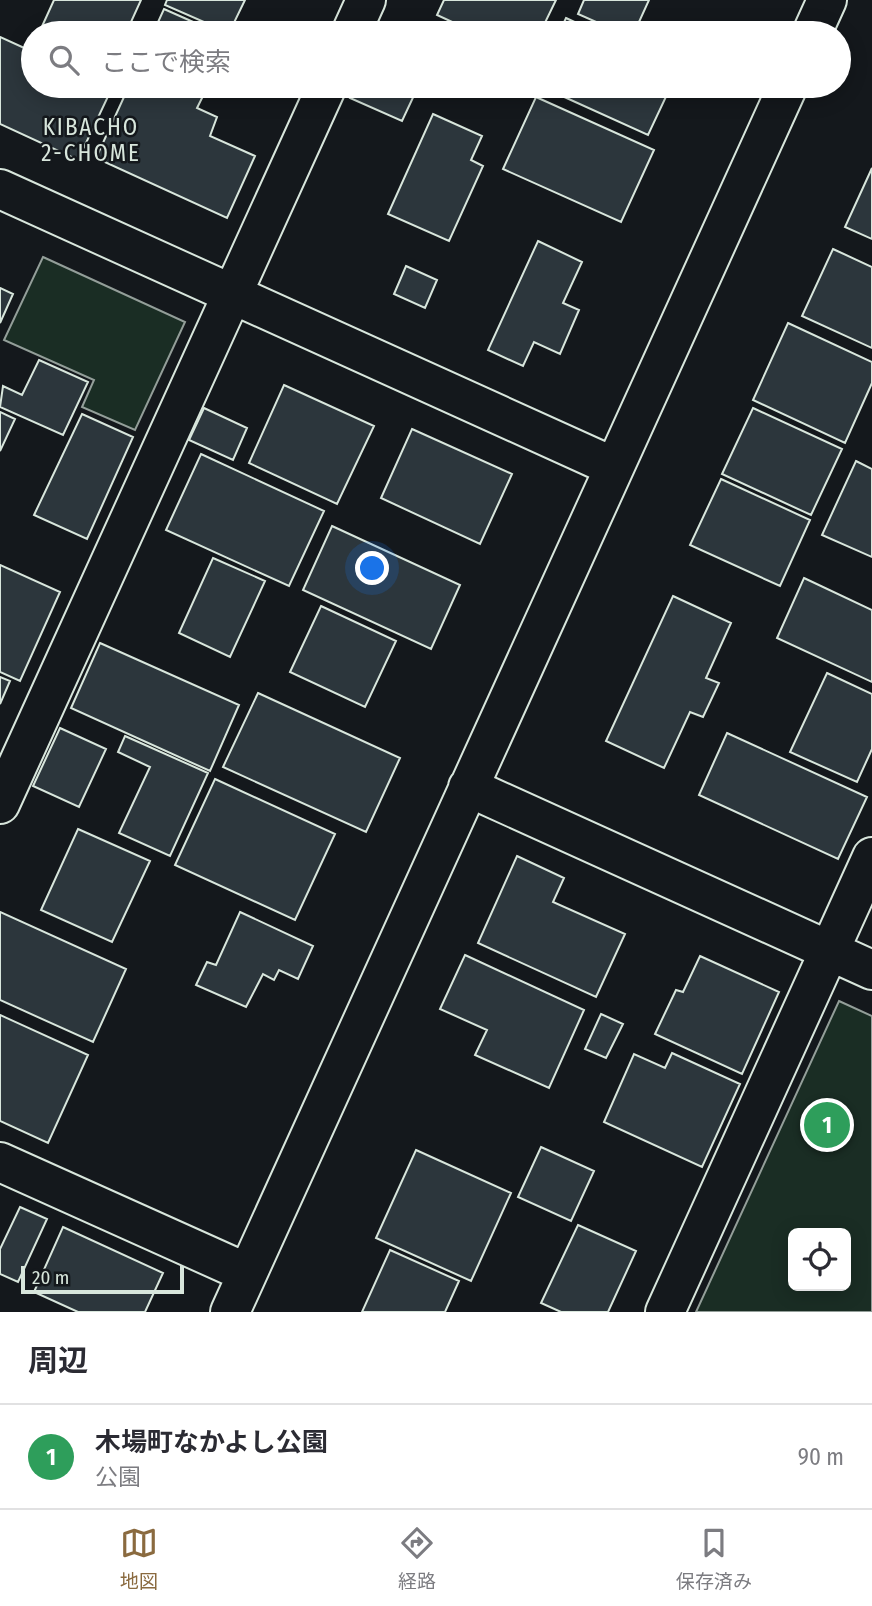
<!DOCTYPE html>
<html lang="ja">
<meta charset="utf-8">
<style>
body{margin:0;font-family:"Fira Sans Condensed","Noto Sans JP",sans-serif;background:#f7f7f7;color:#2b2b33}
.controls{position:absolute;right:21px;bottom:21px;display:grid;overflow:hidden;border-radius:10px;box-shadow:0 4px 18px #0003}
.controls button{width:63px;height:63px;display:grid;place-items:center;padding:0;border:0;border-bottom:2px solid #e1e1e2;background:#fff;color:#2b2b33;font:35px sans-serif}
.scale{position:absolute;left:21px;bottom:18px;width:163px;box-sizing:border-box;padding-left:7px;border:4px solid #d8e6dc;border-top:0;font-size:19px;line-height:24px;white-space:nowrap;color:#d8e6dc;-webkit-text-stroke:5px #14181c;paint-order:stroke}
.you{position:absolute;left:373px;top:569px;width:24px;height:24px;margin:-18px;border:5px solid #fff;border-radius:50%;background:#1a73e8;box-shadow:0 0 0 10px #1a73e833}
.badge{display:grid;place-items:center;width:46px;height:46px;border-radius:50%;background:#8a6a3f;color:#fff;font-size:23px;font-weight:700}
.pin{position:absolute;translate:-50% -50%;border:4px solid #fff;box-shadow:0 2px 7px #0006}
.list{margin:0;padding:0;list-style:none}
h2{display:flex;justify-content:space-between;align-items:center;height:91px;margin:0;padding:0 28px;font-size:30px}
h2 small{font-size:23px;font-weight:400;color:#7c7c81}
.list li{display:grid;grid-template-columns:46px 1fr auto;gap:21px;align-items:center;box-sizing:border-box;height:105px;padding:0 28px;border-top:2px solid #e1e1e2}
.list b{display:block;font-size:26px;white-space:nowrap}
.list p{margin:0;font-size:23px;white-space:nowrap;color:#7c7c81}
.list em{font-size:23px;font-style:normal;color:#7c7c81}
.icon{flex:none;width:38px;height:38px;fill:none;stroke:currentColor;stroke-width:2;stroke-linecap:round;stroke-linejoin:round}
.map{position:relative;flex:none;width:872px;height:1312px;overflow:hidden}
.search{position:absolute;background:#fff;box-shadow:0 4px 18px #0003;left:21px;right:21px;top:21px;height:77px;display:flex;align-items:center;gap:18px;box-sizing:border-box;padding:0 24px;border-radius:38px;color:#7c7c81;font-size:26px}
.sheet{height:196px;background:#fff}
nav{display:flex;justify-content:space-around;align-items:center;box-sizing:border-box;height:98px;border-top:2px solid #e1e1e2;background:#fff;font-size:19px;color:#7c7c81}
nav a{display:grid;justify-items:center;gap:4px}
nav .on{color:#8a6a3f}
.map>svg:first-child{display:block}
</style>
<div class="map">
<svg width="872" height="1312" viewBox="0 0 872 1312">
<rect width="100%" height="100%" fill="#14181c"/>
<path fill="#1a2d24" stroke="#939e99" stroke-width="2" fill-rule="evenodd" d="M 43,257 L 185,322 L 135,430 L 82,407 L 94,380 L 4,340 Z
M 839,1001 L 872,1016 L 872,1312 L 696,1312 ZM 793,1233 L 846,1233 L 846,1286 L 793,1286 Z"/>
<path fill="#2c363c" stroke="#d8e6dc" stroke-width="2" d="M 54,0 L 141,0 L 126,33 L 39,33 Z
M 167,0 L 245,0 L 229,33 L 165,5 Z
M 444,0 L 556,0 L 540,33 L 476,33 L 437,15 Z
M 584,0 L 649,0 L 634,33 L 621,33 L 578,14 Z
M 164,9 L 218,33 L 153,33 Z
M 566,18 L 598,33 L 559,33 Z
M 0,37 L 33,52 L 33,86 L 112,88 L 78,160 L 0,124 Z
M 129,86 L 208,86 L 197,108 L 217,117 L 210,136 L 255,156 L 227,218 L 96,158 Z
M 356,86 L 409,86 L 417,89 L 402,121 L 350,98 Z
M 540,86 L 671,86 L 648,135 Z
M 536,97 L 654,150 L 621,222 L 503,169 Z
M 433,114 L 482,136 L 471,160 L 483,166 L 449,241 L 388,214 Z
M 872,168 L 872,239 L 845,227 Z
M 538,241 L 582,262 L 563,303 L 579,310 L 560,354 L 534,342 L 523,366 L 488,350 Z
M 833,249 L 872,267 L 872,348 L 802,316 Z
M 406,266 L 437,280 L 425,308 L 394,294 Z
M 0,288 L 13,294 L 0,323 Z
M 788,323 L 872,362 L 872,383 L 845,443 L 753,400 Z
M 39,360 L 88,382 L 63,435 L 0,407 L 3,386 L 22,395 Z
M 284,385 L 374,426 L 337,504 L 249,463 Z
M 204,408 L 247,428 L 233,460 L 189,440 Z
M 753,408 L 842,449 L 811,515 L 722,474 Z
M 0,412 L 15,419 L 0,451 Z
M 82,414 L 133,437 L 87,539 L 34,515 Z
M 412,429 L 512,474 L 480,544 L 381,498 Z
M 201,454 L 324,511 L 289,586 L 166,530 Z
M 856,461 L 872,469 L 872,557 L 822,535 Z
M 721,479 L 810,520 L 780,586 L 690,545 Z
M 332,526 L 460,585 L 431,649 L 303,590 Z
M 213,558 L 265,581 L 230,657 L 179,633 Z
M 0,565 L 60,592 L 20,681 L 0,672 Z
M 804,578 L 872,610 L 872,682 L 777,638 Z
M 673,596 L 731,623 L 706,678 L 719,683 L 703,717 L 690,712 L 664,768 L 606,741 Z
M 321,606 L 396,641 L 365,707 L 290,672 Z
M 100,643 L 239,705 L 210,771 L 71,708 Z
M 827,673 L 872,694 L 872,749 L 857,782 L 790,752 Z
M 0,677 L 10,681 L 0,704 Z
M 258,693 L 400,758 L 366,832 L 223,767 Z
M 60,728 L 106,749 L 79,807 L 33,786 Z
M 727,733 L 867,797 L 838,859 L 699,795 Z
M 125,736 L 208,773 L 170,856 L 119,833 L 150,767 L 118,752 Z
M 215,779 L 335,834 L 295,920 L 175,865 Z
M 78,829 L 150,861 L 112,942 L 41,910 Z
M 517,856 L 564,878 L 553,902 L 625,934 L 596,997 L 478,943 Z
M 0,912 L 126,969 L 93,1042 L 0,1000 Z
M 240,912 L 313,946 L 298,979 L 279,970 L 274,980 L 263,974 L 246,1007 L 196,985 L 207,962 L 216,965 Z
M 465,955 L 584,1010 L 549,1088 L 475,1055 L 487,1030 L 440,1009 Z
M 700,956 L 779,992 L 742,1074 L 655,1034 L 676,990 L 683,992 Z
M 601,1014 L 623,1024 L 606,1058 L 585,1049 Z
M 0,1015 L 88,1055 L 48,1143 L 0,1121 Z
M 672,1053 L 740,1084 L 702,1167 L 604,1122 L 634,1054 L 665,1068 Z
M 541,1147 L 594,1171 L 571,1221 L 518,1197 Z
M 416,1150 L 511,1193 L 471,1281 L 376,1238 Z
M 20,1207 L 47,1219 L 18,1282 L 0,1274 L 0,1249 Z
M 578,1225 L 636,1251 L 608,1312 L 561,1312 L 541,1303 Z
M 63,1227 L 163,1273 L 145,1312 L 78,1312 L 34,1292 Z
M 390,1250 L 459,1281 L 445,1312 L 362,1312 Z"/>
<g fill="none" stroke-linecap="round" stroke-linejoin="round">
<g stroke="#d8e6dc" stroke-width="42">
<path id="street" d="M 351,33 L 366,0
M 812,33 L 827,0
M 0,189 L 614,467
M 468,787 L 872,970
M 0,804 L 327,86
M 0,1162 L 247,1273
M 230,1312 L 788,86
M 665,1312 L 872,857"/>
</g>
<use href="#street" stroke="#14181c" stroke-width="38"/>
</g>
<g text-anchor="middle" stroke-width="5" stroke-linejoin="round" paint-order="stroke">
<g font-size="23" letter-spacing="2" fill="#d8e6dc" stroke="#14181c">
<text x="91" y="135">KIBACHO<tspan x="91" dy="26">2-CHOME</tspan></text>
</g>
</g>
</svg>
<div class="controls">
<button><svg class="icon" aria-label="locate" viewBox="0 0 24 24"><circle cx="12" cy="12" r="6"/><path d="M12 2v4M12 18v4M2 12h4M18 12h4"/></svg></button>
</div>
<div class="scale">20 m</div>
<div class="you"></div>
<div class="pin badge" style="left:827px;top:1125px;background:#2e9e5b">1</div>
<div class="search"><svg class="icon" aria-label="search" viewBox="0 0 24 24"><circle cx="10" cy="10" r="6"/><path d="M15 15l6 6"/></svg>ここで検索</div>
</div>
<section class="sheet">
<h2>周辺<small></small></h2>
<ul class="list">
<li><span class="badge" style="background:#2e9e5b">1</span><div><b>木場町なかよし公園</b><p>公園</p></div><em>90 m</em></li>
</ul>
</section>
<nav>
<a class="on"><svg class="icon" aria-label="map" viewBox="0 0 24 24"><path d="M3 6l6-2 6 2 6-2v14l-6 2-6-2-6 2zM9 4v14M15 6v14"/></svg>地図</a>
<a><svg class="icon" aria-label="directions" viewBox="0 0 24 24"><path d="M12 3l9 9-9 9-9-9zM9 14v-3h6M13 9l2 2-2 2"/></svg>経路</a>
<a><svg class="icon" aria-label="saved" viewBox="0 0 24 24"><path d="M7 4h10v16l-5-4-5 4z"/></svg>保存済み</a>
</nav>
